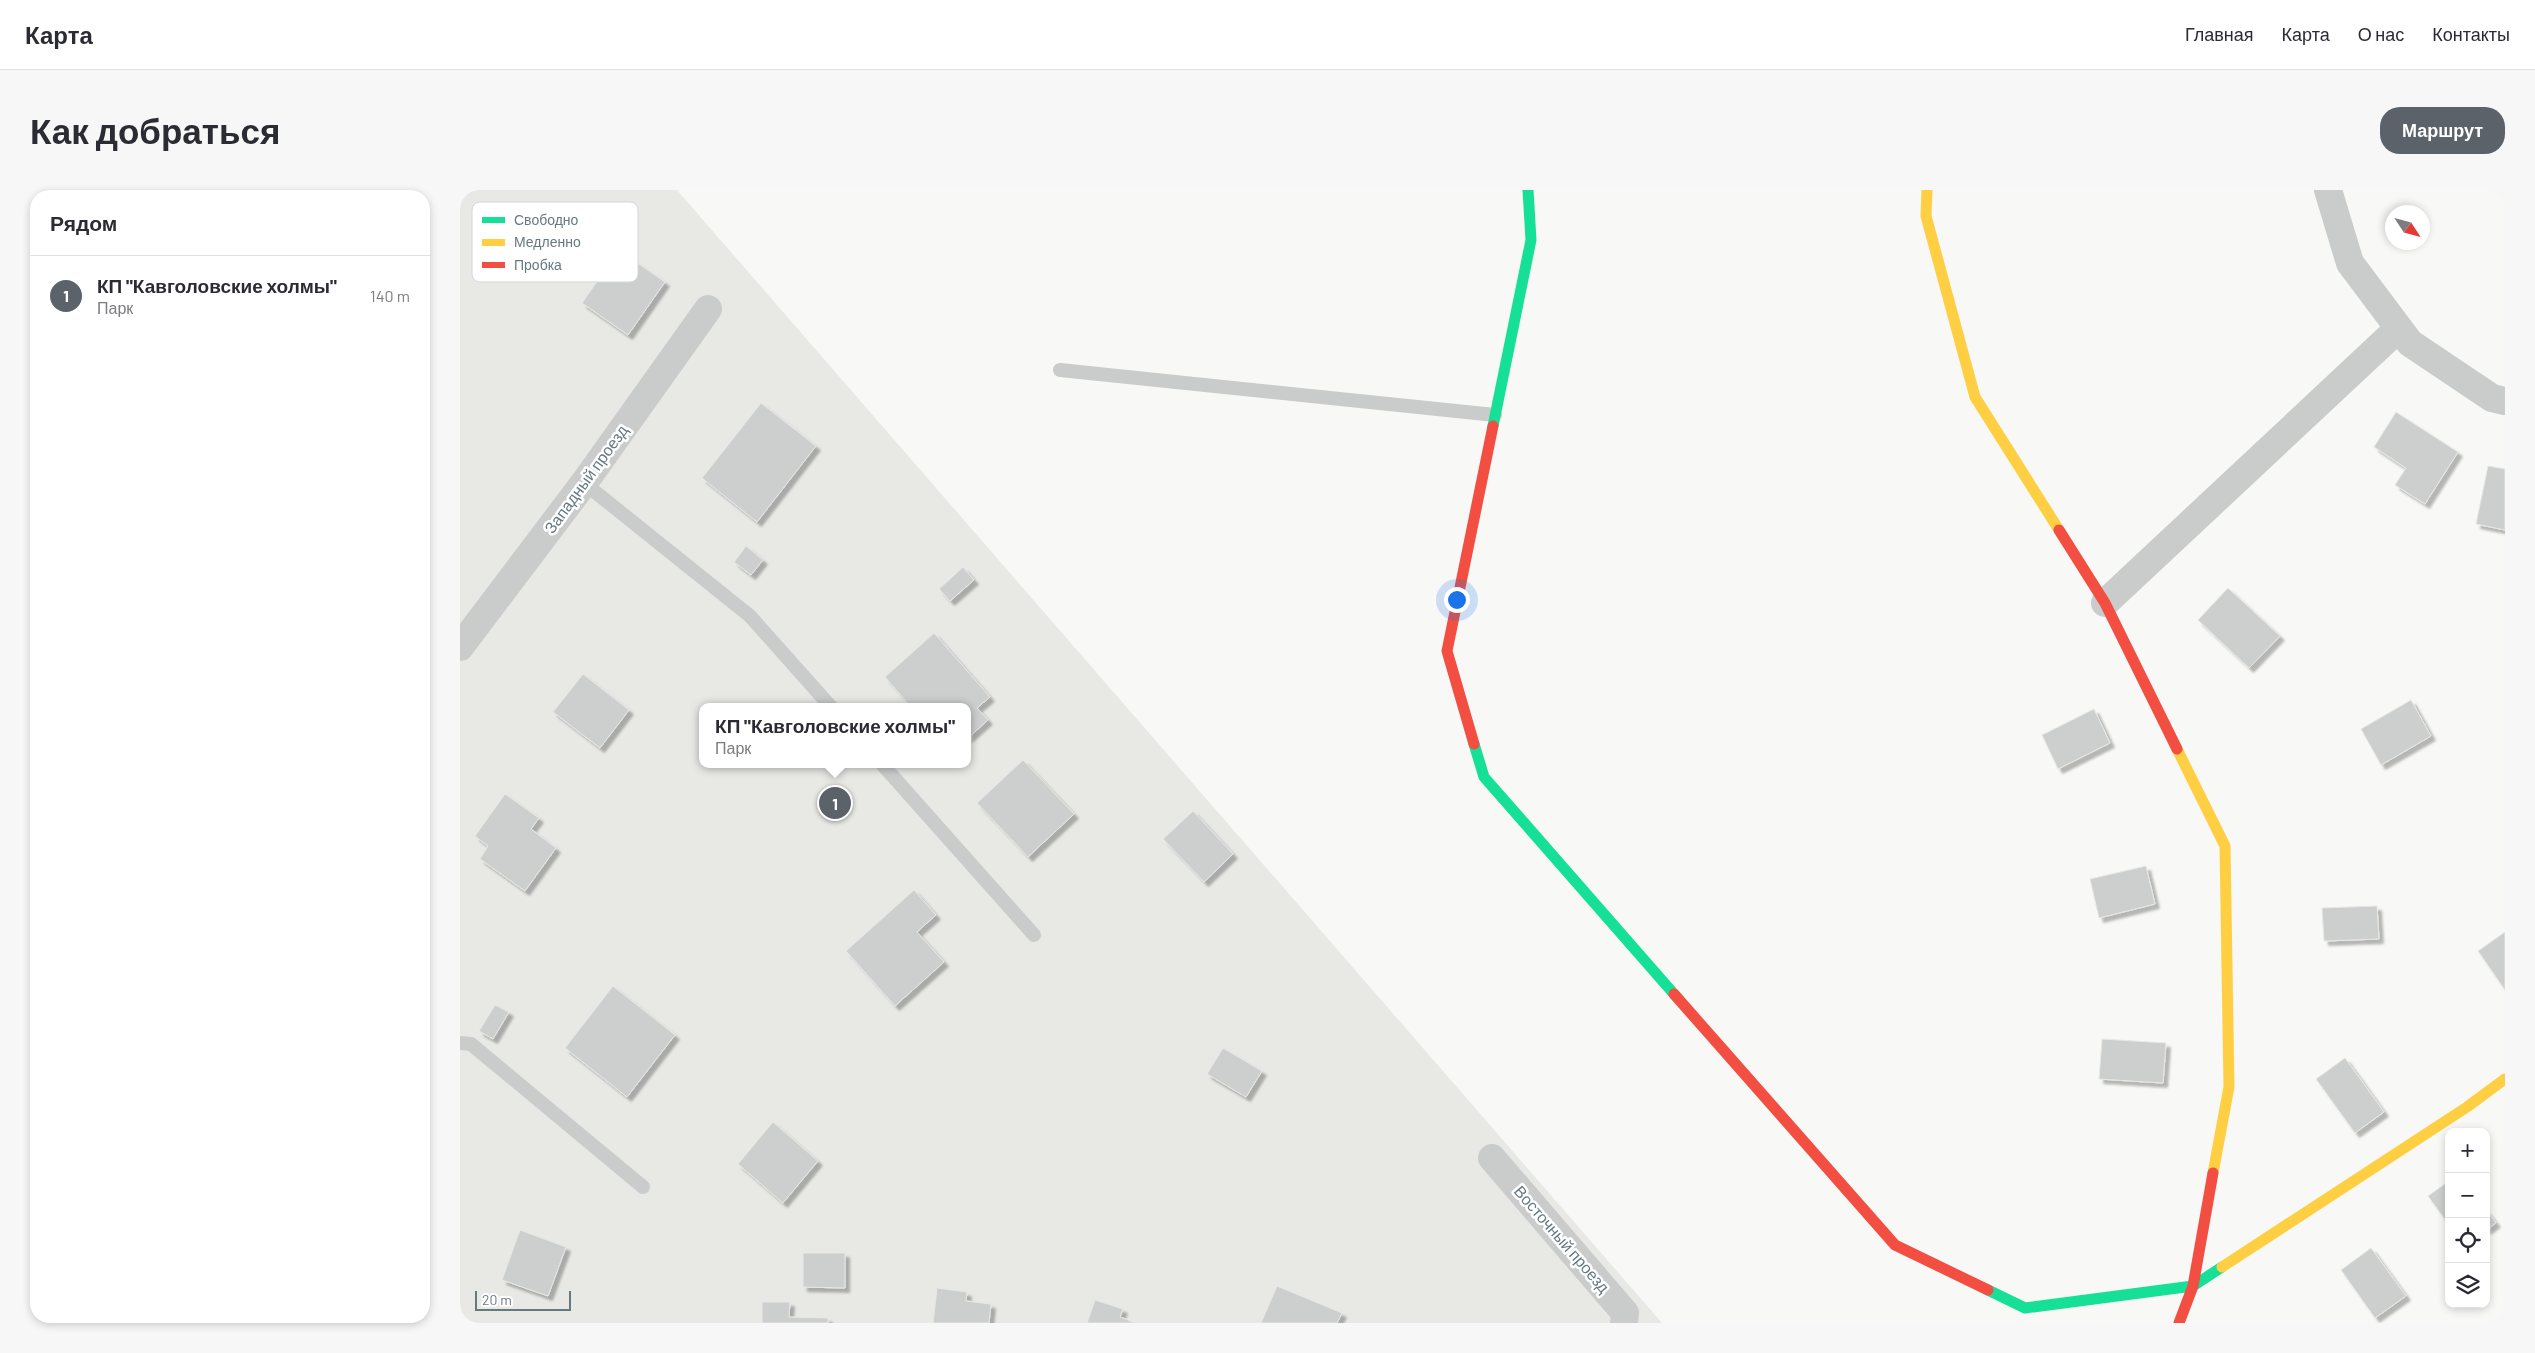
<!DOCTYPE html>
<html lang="ru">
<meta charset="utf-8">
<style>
body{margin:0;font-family:Barlow,sans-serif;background:#f7f7f7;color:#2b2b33}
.controls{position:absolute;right:15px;bottom:15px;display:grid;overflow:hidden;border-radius:10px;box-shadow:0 2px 8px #0003}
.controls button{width:45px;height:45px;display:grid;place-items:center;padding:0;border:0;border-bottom:1px solid #e1e1e2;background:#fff;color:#2b2b33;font:25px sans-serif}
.compass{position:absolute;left:1925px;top:15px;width:45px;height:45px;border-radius:50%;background:#fff;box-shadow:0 2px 8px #0003;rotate:126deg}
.scale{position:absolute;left:15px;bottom:12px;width:96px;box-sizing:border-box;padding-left:5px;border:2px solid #657980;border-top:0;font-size:14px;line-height:18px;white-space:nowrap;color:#657980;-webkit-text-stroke:4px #fff;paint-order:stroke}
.you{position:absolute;left:996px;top:409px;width:18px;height:18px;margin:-12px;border:4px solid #fff;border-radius:50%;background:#1a73e8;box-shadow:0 0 0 8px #1a73e833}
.badge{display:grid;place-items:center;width:32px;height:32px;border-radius:50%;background:#5c6269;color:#fff;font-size:16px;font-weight:700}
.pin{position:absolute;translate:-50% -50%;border:2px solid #fff;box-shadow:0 1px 5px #0006}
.popup{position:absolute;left:239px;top:513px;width:272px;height:65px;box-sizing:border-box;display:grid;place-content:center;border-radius:10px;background:#fff;filter:drop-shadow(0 1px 4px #0005);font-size:16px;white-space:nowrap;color:#7c7c81}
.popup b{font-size:19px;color:#2b2b33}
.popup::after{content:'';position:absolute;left:50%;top:100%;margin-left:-10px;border:10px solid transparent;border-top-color:#fff}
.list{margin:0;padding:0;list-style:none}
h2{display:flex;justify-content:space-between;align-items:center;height:65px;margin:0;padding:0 20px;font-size:21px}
h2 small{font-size:16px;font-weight:400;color:#7c7c81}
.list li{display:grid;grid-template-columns:32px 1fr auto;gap:15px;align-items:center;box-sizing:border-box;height:80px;padding:0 20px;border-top:1px solid #e1e1e2}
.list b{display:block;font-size:19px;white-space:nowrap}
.list p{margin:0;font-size:16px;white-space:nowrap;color:#7c7c81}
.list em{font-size:16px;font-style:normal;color:#7c7c81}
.icon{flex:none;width:28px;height:28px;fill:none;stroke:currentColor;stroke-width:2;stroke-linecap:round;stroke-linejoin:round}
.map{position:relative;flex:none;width:2045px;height:1133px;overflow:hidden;border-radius:20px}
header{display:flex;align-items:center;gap:30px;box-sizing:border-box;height:70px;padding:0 25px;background:#fff;border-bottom:1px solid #e1e1e2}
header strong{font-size:24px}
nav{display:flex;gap:28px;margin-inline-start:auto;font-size:18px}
.intro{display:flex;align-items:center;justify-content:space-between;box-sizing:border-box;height:120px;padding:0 30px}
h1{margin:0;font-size:35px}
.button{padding:12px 22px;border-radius:20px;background:#5c6269;color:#fff;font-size:18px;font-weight:700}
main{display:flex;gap:30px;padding:0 30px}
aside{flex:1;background:#fff;border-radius:20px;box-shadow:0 2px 8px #0003}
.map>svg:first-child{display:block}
</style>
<header>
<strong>Карта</strong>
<nav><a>Главная</a><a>Карта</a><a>О нас</a><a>Контакты</a></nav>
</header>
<div class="intro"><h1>Как добраться</h1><a class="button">Маршрут</a></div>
<main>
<aside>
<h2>Рядом<small></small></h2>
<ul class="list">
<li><span class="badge">1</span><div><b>КП &quot;Кавголовские холмы&quot;</b><p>Парк</p></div><em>140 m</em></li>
</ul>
</aside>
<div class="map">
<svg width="2045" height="1133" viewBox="0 0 2045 1133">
<defs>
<filter id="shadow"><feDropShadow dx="4.5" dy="4.5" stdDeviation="1" flood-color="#0004"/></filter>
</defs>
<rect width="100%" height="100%" fill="#f8f8f7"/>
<path fill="#e8e9e5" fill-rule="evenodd" d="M 0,0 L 217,0 L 1202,1133 L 0,1133 ZM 242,517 L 508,517 L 508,574 L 242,574 Z"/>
<path fill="#cdcfcf" stroke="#e7e7e6" filter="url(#shadow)" d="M 159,60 L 205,92 L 168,145 L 122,113 Z
M 301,213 L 356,256 L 297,332 L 242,288 Z
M 1936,222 L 1998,262 L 1965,314 L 1935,295 L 1946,278 L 1914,257 Z
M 2028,276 L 2045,279 L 2045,340 L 2016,334 Z
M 286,356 L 303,370 L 291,385 L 274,372 Z
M 503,377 L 514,390 L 490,411 L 479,399 Z
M 1768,398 L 1820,446 L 1789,478 L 1738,430 Z
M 474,443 L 530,507 L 517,518 L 528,530 L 508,548 L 508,517 L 451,517 L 425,487 Z
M 123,484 L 169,520 L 140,558 L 93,522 Z
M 1951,510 L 1971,546 L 1921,575 L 1901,539 Z
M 1634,519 L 1650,553 L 1598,579 L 1582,545 Z
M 563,570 L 614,624 L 568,667 L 517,613 Z
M 45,604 L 79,628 L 71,639 L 96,658 L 65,701 L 20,669 L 28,656 L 15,646 Z
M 733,621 L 773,664 L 744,692 L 703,649 Z
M 1686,676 L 1695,714 L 1639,728 L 1630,689 Z
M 454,700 L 476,725 L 457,742 L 484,772 L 435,816 L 386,761 Z
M 1917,716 L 1919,749 L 1864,751 L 1862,718 Z
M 2045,742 L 2045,800 L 2018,761 Z
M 153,796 L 215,845 L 167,907 L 105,858 Z
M 35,815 L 49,822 L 33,849 L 19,841 Z
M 1642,849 L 1706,853 L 1703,893 L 1639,889 Z
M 763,858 L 802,881 L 786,907 L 747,884 Z
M 1885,868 L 1924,922 L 1895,943 L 1856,889 Z
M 313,932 L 358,971 L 323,1013 L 278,974 Z
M 1989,991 L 1989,1035 L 1968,1006 Z
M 2026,1020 L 2036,1033 L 2026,1040 Z
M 60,1040 L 106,1057 L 88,1106 L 42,1090 Z
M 1911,1058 L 1946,1106 L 1915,1128 L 1881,1080 Z
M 343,1063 L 385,1063 L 385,1098 L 343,1097 Z
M 817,1096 L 882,1123 L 877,1133 L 801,1133 Z
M 477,1098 L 507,1102 L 506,1111 L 531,1114 L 529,1133 L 473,1133 Z
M 635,1110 L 663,1119 L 660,1127 L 676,1133 L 627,1133 Z
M 302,1112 L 330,1112 L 329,1127 L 368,1128 L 368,1133 L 302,1133 Z"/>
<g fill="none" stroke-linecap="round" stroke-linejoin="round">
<path stroke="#cacccc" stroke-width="14" d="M 600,180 L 1035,225
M 124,293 L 290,426 L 371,517
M 422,574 L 574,745
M 0,853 L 11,854 L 183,997"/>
<path stroke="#cacccc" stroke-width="28" d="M 1868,0 L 1890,73 L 1950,153 L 2032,208 L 2045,211
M 1645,413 L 1939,138
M 0,457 L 124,293 L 248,119
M 1032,968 L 1165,1123 L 1164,1133"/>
<path stroke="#16e098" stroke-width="11" d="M 1033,236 L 1071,50 L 1068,0
M 1014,554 L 1024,587 L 1214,804
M 1528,1100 L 1565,1118 L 1733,1096 L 1762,1077"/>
<path stroke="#ffcf43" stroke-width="11" d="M 1467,0 L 1466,26 L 1515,207 L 1599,340
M 1717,559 L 1765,656 L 1769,897 L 1753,983
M 1762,1077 L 2007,917 L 2045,889"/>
<path stroke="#f24e42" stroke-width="11" d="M 1599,340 L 1645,413 L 1717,559
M 1014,554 L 987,461 L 1033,236
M 1214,804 L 1435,1055 L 1528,1100
M 1719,1133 L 1733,1096 L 1753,983"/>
</g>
<g text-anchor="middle" stroke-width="5" stroke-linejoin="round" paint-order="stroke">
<g font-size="16" fill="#657980" stroke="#fff">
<text transform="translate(126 289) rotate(-54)" y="6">Западный проезд</text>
<text transform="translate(1102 1049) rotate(49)" y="6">Восточный проезд</text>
</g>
</g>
<rect x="12" y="12" width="166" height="80" rx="8" fill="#fff" stroke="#d1d7d9" stroke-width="1"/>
<rect x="22" y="27" width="23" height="6" fill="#16e098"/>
<rect x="22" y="49" width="23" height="7" fill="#ffcf43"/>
<rect x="22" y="72" width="23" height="6" fill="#f24e42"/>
<g font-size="14" fill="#657980">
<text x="54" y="35">Свободно</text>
<text x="54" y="57">Медленно</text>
<text x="54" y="80">Пробка</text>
</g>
</svg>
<div class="controls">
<button>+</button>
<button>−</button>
<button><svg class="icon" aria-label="locate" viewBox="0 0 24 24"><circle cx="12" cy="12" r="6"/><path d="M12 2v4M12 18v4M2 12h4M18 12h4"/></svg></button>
<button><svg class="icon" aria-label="layers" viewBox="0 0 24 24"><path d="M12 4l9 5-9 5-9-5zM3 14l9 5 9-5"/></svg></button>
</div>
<svg class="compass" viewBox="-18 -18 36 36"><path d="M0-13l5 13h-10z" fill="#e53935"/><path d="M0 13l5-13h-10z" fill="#7c7c81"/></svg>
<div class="scale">20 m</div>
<div class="you"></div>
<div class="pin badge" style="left:375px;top:613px">1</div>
<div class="popup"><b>КП &quot;Кавголовские холмы&quot;</b>Парк</div>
</div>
</main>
